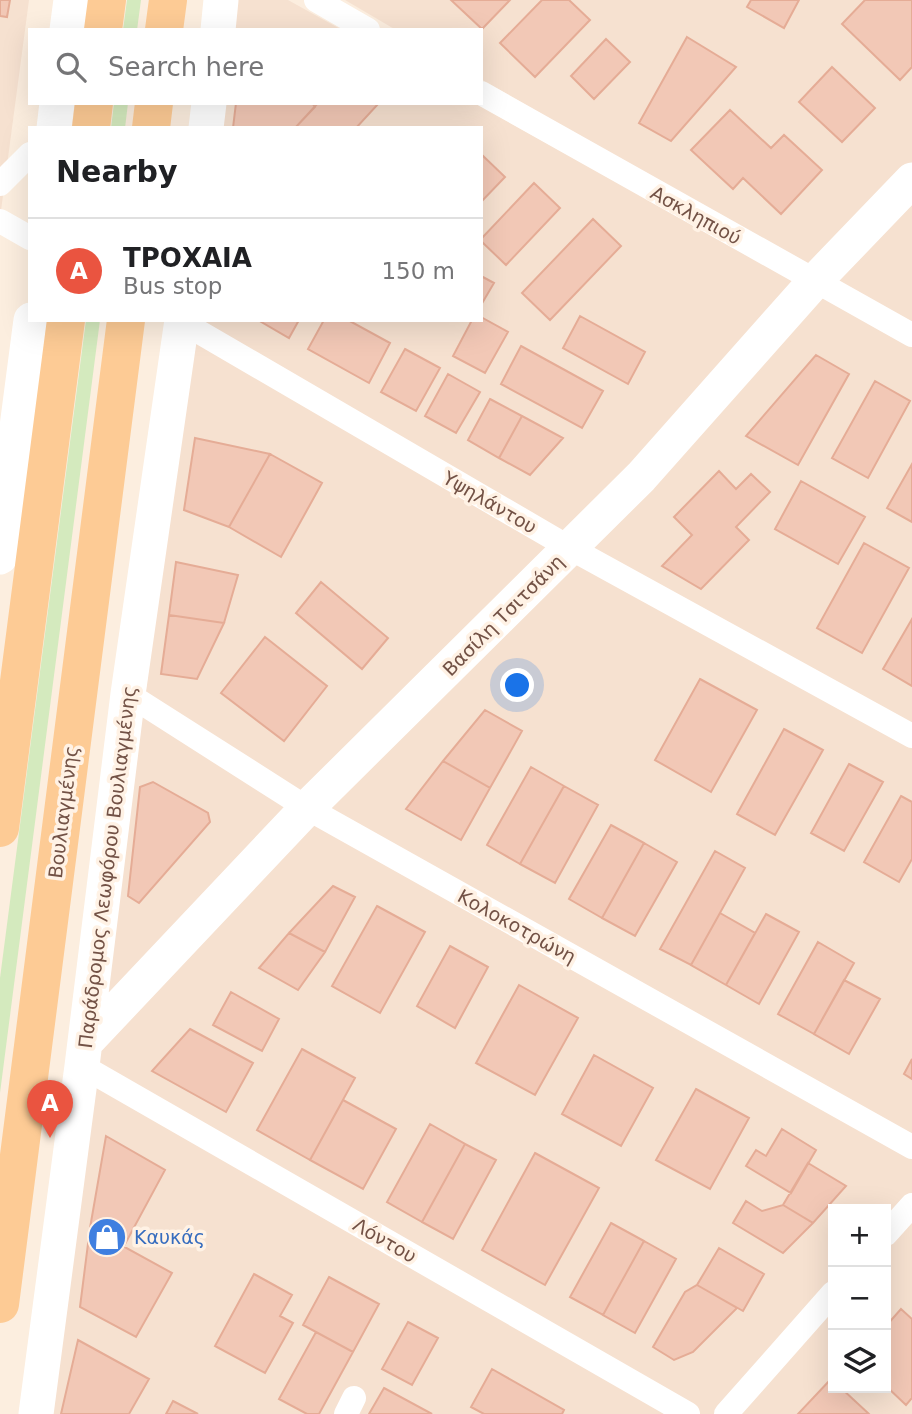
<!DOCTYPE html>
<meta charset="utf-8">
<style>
body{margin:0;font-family:"DejaVu Sans",sans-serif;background:#f6f6f6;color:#202124}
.controls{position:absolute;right:21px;bottom:21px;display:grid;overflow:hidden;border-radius:0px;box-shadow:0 7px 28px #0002}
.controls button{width:63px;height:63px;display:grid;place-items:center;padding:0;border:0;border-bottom:2px solid #e0e0e0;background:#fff;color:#202124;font:35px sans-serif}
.you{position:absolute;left:518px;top:686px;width:24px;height:24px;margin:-18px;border:5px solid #fff;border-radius:50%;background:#1a73e8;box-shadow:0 0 0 10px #1a73e833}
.badge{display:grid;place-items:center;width:46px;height:46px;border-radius:50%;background:#ea5440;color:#fff;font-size:23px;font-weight:700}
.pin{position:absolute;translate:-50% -58px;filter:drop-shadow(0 2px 4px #0008)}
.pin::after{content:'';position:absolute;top:37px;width:24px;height:21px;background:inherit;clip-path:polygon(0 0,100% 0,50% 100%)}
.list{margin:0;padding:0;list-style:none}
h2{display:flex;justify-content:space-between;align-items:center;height:91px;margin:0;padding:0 28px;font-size:30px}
h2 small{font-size:23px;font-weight:400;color:#757577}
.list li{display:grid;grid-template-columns:46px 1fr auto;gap:21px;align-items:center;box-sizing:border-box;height:105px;padding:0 28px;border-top:2px solid #e0e0e0}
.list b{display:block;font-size:26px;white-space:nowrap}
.list p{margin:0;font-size:23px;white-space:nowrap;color:#757577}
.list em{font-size:23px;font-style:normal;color:#757577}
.icon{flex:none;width:38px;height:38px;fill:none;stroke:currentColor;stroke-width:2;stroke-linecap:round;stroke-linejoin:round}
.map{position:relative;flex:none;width:912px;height:1414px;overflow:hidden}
.search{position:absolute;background:#fff;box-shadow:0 7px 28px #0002;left:28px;top:28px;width:455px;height:77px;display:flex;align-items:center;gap:18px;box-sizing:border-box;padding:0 24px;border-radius:0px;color:#757577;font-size:26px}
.panel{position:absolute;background:#fff;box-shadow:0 7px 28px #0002;left:28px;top:126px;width:455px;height:196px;border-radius:0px}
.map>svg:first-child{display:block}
</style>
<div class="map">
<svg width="912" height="1414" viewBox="0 0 912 1414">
<rect width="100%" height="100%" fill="#fceedf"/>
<path fill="#f6e1d0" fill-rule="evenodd" d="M 0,0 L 29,0 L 0,218 Z
M 237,0 L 288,0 L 342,30 L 233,30 Z
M 345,0 L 912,0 L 912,328 L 481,79 L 481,30 L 396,30 Z
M 223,103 L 474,103 L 912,346 L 912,1414 L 50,1414 L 195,320 L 481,320 L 481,128 L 220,128 ZM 833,1209 L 886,1209 L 886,1388 L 833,1388 Z"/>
<path fill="#d4eabe" d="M 127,0 L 141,0 L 137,30 L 123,30 Z
M 114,103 L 128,103 L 125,128 L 111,128 Z
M 86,320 L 100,320 L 0,1093 L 0,978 Z"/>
<path fill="#f2c8b6" stroke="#e5ac96" stroke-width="2" d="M 0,0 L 10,0 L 7,17 L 0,16 Z
M 451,0 L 510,0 L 482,29 Z
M 542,0 L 569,0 L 590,20 L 535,77 L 500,43 Z
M 751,0 L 799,0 L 784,28 L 747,7 Z
M 865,0 L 912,0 L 912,67 L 900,80 L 842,24 Z
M 687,37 L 736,67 L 671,141 L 639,123 Z
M 606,39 L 630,62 L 594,99 L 571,76 Z
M 832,67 L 875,108 L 842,142 L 799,102 Z
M 236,103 L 312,103 L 315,107 L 295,128 L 233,128 Z
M 318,103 L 379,103 L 356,128 L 295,128 Z
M 730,110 L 771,148 L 784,135 L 822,170 L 781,214 L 743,178 L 733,189 L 691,150 Z
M 481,154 L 505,177 L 481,202 Z
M 534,183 L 560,208 L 506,265 L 481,241 L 481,239 Z
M 593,219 L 621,246 L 550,320 L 522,293 Z
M 481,276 L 494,283 L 481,305 Z
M 580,316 L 645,352 L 628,384 L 563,348 Z
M 481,317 L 508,332 L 485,373 L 453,356 L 472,320 L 481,320 Z
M 258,320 L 299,320 L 289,338 Z
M 324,320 L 348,320 L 390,343 L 369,383 L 308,349 Z
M 521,346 L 603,391 L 582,428 L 501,384 Z
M 405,349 L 440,368 L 416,411 L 381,392 Z
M 816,355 L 849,374 L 798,465 L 746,436 Z
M 448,374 L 480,392 L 456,433 L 425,416 Z
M 875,381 L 910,401 L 868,478 L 832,458 Z
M 490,399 L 522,416 L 499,458 L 468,440 Z
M 522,416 L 563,438 L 530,475 L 499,458 Z
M 195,438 L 270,454 L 229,527 L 184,510 Z
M 270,454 L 322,483 L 281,557 L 229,527 Z
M 912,464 L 912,522 L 887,508 Z
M 719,471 L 736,489 L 751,474 L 770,492 L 736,527 L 749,540 L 701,589 L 662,566 L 692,535 L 674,517 Z
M 801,481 L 865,517 L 838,564 L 775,529 Z
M 864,543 L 909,568 L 862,653 L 817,628 Z
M 176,562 L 238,575 L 224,623 L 169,615 Z
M 321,582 L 388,638 L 362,669 L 296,613 Z
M 169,615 L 224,623 L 197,679 L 161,674 Z
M 912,619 L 912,686 L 883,669 Z
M 265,637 L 327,686 L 284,741 L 221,693 Z
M 700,679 L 757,710 L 711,792 L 655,760 Z
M 485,710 L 522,731 L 490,788 L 443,761 Z
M 784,729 L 823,750 L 775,835 L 737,814 Z
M 443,761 L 490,788 L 461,840 L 406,809 Z
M 849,764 L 883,782 L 844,851 L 811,833 Z
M 531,767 L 564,786 L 520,864 L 487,845 Z
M 153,782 L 208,813 L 210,822 L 139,903 L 128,896 L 140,787 Z
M 564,786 L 598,805 L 555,883 L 520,864 Z
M 901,796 L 912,802 L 912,859 L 899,882 L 864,862 Z
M 611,825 L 644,843 L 602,918 L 569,899 Z
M 644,843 L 677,862 L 635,936 L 602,918 Z
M 715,851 L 745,868 L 691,965 L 660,949 Z
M 333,886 L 355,897 L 325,952 L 289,933 Z
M 377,906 L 425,932 L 380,1013 L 332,986 Z
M 720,913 L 755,933 L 726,985 L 691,965 Z
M 766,914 L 799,932 L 759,1004 L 726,985 Z
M 289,933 L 325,952 L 298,990 L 259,968 Z
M 818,942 L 854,963 L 814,1034 L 778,1014 Z
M 450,946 L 488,967 L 455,1028 L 417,1006 Z
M 844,980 L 880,999 L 849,1054 L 814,1034 Z
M 519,985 L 578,1018 L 535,1095 L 476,1063 Z
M 231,992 L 279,1019 L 262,1051 L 213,1025 Z
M 190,1029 L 253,1063 L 226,1112 L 152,1071 Z
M 302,1049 L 355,1078 L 310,1160 L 257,1130 Z
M 594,1055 L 653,1088 L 621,1146 L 562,1114 Z
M 912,1059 L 912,1079 L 904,1074 Z
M 696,1089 L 749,1118 L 710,1189 L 656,1160 Z
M 343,1100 L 396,1129 L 363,1189 L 310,1160 Z
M 430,1124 L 465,1144 L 422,1222 L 387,1202 Z
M 782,1129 L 816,1150 L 791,1193 L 746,1166 L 756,1150 L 766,1156 Z
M 106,1136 L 165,1170 L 124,1246 L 90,1228 Z
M 465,1144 L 496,1160 L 453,1239 L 422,1222 Z
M 535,1153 L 599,1188 L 545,1285 L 482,1250 Z
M 808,1163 L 846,1186 L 813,1223 L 783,1205 Z
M 746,1201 L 762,1211 L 783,1205 L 813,1223 L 783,1253 L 733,1223 Z
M 611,1223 L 644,1241 L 603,1315 L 570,1297 Z
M 90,1228 L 172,1273 L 136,1337 L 80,1307 Z
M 644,1241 L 676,1259 L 635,1333 L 603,1315 Z
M 719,1248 L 764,1274 L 743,1311 L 697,1285 Z
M 254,1274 L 292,1295 L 280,1316 L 293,1323 L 265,1373 L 215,1346 Z
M 329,1277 L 379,1304 L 353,1352 L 303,1325 Z
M 697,1285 L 737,1308 L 693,1352 L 674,1360 L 653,1347 L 685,1292 Z
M 901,1309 L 912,1319 L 912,1398 L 906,1405 L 886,1386 L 886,1326 Z
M 408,1322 L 438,1338 L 412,1385 L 382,1369 Z
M 316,1332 L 353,1352 L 319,1414 L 307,1414 L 279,1399 Z
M 78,1340 L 149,1379 L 129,1414 L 61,1414 Z
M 492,1369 L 564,1410 L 562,1414 L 484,1414 L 471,1407 Z
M 831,1379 L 833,1381 L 833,1388 L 841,1388 L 869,1414 L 798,1414 Z
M 384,1388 L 432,1414 L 369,1414 Z
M 173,1401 L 198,1414 L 166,1414 Z"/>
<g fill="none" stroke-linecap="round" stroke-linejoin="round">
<path stroke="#fff" stroke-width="24" d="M 316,0 L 368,30
M 481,93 L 912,335
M 0,184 L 30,154
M 0,221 L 30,238
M 182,322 L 570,548 L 912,736
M 128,694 L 307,808 L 912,1147
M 82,1066 L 688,1414
M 886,1234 L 912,1205
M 346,1414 L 354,1398
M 726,1414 L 833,1293"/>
<path stroke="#fff" stroke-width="35" d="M 67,30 L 71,0
M 218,30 L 221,0
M 54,128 L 57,103
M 206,128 L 209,103
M 0,557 L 31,320
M 85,1043 L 307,808 L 641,477 L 815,281 L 912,180
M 36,1414 L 82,1066 L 128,694 L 182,320"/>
<path stroke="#fdcb95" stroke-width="38" d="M 103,30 L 107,0
M 164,30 L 168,0
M 91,128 L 94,103
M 151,128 L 154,103
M 0,828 L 66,320
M 0,1304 L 126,320"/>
</g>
<defs>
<g id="shop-disc" transform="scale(2.0125)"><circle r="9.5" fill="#3f7fe0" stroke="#fff2e5"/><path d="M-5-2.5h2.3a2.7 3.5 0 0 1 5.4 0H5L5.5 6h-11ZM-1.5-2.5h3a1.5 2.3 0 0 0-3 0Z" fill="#fff"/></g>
</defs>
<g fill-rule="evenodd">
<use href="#shop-disc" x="107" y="1237"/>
</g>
<g text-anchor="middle" stroke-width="7" stroke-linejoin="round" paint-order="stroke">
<g font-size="19" fill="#735246" stroke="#fff2e5">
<text transform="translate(696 215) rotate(29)" y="7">Ασκληπιού</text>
<text transform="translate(490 502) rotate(30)" y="7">Υψηλάντου</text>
<text transform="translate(503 615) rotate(-45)" y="7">Βασίλη Τσιτσάνη</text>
<text transform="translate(63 812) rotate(-83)" y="7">Βουλιαγμένης</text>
<text transform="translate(107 867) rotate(-83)" y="7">Παράδρομος Λεωφόρου Βουλιαγμένης</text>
<text transform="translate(517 926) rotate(29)" y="7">Κολοκοτρώνη</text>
<text transform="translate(385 1240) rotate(30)" y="7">Λόντου</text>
</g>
<g font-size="19" fill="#366cbe" stroke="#fff2e5" text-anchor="start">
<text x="134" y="1244">Καυκάς</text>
</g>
</g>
</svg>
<div class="controls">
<button>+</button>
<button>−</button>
<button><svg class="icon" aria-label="layers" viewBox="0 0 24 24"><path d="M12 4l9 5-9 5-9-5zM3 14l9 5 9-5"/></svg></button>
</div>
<div class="you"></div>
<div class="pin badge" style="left:50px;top:1138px">A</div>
<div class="search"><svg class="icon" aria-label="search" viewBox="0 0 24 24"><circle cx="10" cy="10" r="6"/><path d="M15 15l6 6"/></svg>Search here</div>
<section class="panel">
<h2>Nearby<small></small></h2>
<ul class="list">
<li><span class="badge">A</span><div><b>ΤΡΟΧΑΙΑ</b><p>Bus stop</p></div><em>150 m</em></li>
</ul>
</section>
</div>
